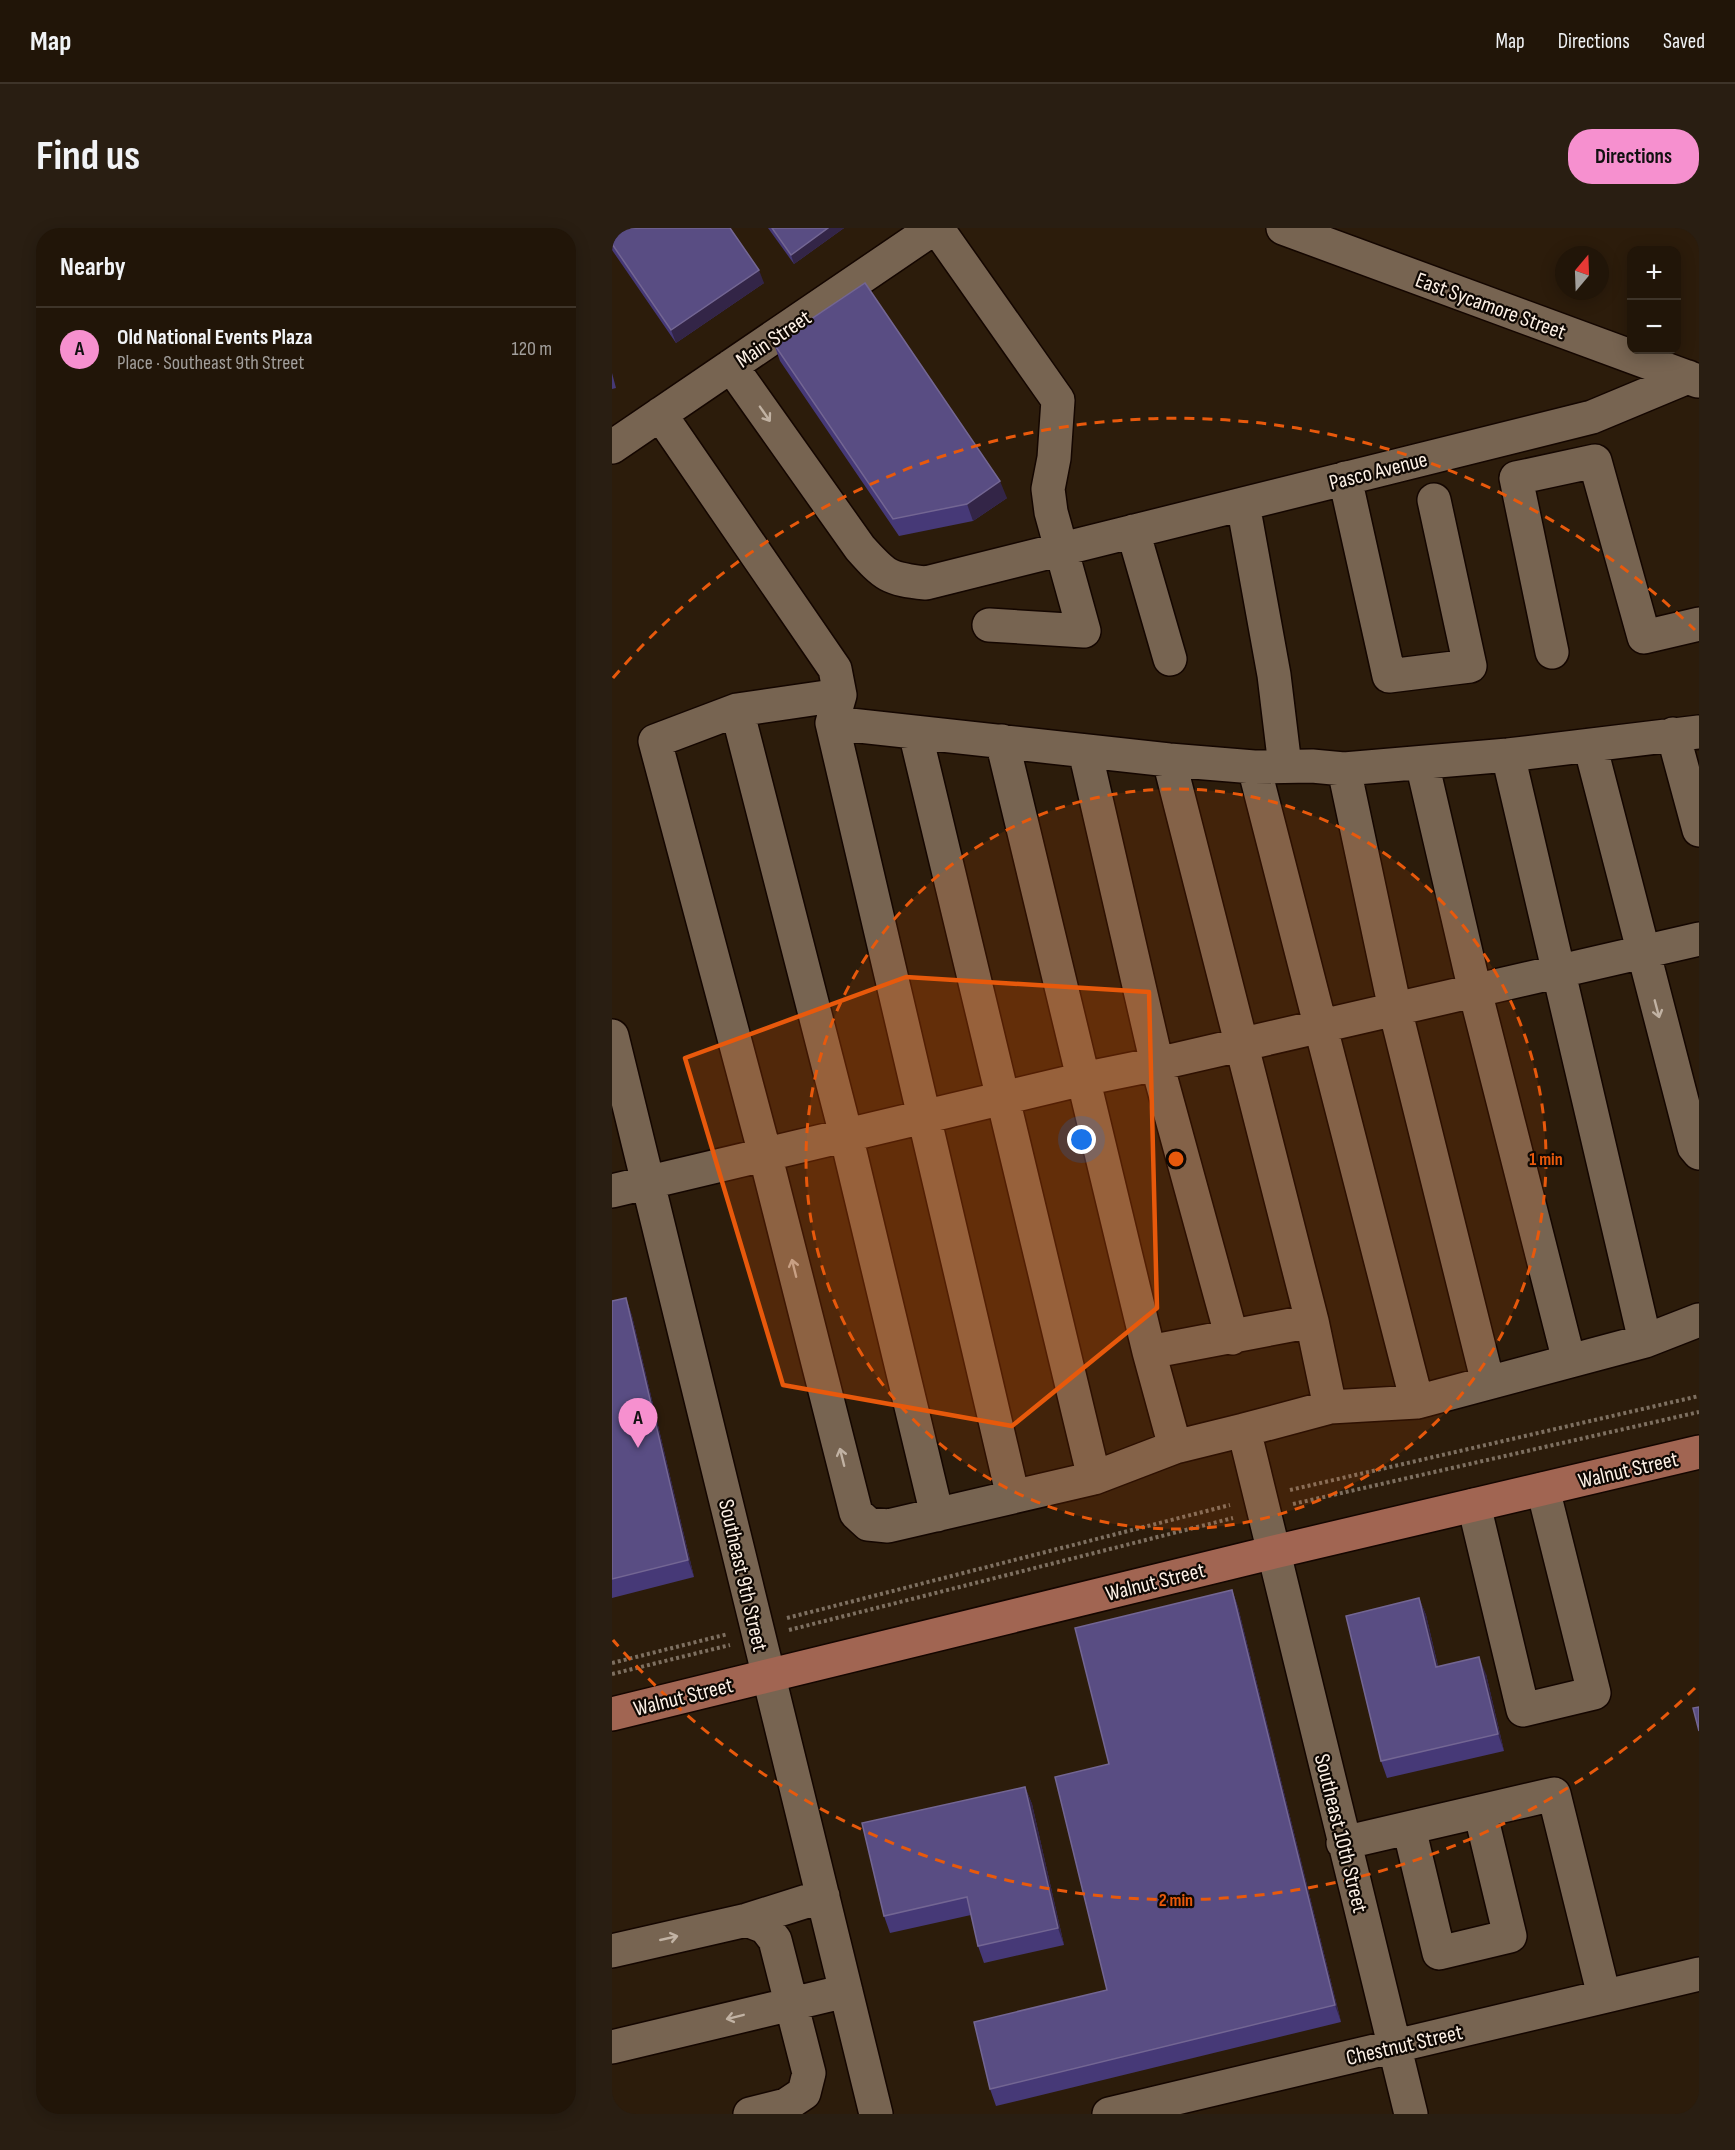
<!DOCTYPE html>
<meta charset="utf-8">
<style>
body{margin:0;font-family:"Sofia Sans Condensed",sans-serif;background:#291e12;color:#f1f3f6}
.controls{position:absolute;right:18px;top:18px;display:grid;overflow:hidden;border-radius:12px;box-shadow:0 3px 15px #0003}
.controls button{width:54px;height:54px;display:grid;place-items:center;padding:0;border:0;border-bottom:2px solid #3e3429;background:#211508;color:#f1f3f6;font:30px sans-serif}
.compass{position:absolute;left:943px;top:18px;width:54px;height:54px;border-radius:50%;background:#211508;box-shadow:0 3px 15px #0003;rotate:19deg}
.you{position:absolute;left:470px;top:912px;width:21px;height:21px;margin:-15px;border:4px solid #fff;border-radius:50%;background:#1a73e8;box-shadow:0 0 0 9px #1a73e833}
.badge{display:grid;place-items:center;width:39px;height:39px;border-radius:50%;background:#f690cf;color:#111;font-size:20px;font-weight:700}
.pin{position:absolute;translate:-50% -50px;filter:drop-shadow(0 2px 3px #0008)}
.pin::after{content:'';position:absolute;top:32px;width:21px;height:18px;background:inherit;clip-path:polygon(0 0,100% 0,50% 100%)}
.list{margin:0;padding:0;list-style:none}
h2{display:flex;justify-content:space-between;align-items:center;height:78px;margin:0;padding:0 24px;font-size:26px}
h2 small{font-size:20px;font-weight:400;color:#a29f9c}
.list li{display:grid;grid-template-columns:39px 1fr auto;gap:18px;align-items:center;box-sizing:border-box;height:84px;padding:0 24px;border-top:2px solid #3e3429}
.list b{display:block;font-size:22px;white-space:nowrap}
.list p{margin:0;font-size:20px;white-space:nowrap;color:#a29f9c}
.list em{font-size:20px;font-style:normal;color:#a29f9c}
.map{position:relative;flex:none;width:1087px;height:1886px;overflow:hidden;border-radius:24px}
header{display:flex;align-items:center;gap:36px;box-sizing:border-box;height:84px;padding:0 30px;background:#211508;border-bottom:2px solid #3e3429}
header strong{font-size:28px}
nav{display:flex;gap:33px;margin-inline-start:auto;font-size:21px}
.intro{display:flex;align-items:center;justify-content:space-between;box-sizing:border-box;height:144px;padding:0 36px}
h1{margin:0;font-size:42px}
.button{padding:15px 27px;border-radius:24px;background:#f690cf;color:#111;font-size:21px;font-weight:700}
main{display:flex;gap:36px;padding:0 36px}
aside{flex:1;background:#211508;border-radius:24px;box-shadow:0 3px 15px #0003}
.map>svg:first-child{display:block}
</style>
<header>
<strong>Map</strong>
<nav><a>Map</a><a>Directions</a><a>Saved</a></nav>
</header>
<div class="intro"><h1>Find us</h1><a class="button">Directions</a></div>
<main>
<aside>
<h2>Nearby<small></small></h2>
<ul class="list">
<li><span class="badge">A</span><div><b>Old National Events Plaza</b><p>Place · Southeast 9th Street</p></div><em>120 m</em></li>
</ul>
</aside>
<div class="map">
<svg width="1087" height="1886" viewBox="0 0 1087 1886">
<rect width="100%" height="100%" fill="#2c1c0b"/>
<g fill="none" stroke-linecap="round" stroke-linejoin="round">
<g stroke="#140600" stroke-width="36">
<path id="minor" d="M 325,0 L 446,172 L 442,230 L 436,261 L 439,284 L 472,403 L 377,397
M 671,0 L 1086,153
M 119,138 L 248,320 C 273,348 276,351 314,355 L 980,189 L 1076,149
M 48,186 L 223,441 L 228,467 L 220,495 L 557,532 L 642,539 L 700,538 L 732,541 L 896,527 L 1087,504
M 0,219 L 322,0
M 733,250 L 777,448 L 858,438 L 822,272
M 631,276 L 662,447 L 673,538
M 521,303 L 558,431
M 940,424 L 904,250 L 983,233 L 1032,409 L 1087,396
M 228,467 L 125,482 L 43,513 L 153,926 L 244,1285 L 256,1296 L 276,1298 L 482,1250 L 563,1219 L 632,1202
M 125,482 L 234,907 L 325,1287
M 220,495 L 401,1269
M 303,504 L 482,1250
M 1061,506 L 1087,602
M 390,513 L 537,1124
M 978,517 L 1082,919 L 1087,925
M 473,523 L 545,836 L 620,1110
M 896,527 L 1033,1113
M 557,532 L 700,1093
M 810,535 L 863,763 L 957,1133
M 642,539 L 805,1174
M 732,541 L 783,781 L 876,1155
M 0,808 L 264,1886
M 0,963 L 471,851 L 545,836 L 1087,711
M 563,1219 L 537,1124 L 700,1093 L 718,1179
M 862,1277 L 911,1482 L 982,1465 L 931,1261
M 797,1600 L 827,1725 L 898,1708 L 868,1583
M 731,1615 L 942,1566 L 992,1768
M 135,1692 L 153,1699 L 163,1712 L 197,1845 L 192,1865 L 174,1877 L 138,1886
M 0,1723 L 135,1692 L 211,1668
M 0,1819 L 234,1763
M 497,1886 L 1087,1746
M 799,1886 L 632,1202 L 718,1179 L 805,1174 L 1033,1113 L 1087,1092"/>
</g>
<g stroke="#140600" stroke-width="36">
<path id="major" d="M 0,1486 L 662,1324 L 1087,1224"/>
</g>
<path stroke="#7e7061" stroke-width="4" stroke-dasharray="3 3" stroke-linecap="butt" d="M 678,1262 L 1087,1168
M 681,1276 L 1087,1184
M 175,1390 L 618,1277
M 177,1402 L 621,1290
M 0,1435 L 116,1406
M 0,1446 L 118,1417"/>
<use href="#minor" stroke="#776451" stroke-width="33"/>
<use href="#major" stroke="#a16552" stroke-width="33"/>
</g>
<path fill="#463977" d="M 0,0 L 152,55 L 64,115 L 0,22 Z
M 156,0 L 232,0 L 182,36 Z
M 162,116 L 395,270 L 361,293 L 287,308 L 168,133 Z
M 0,145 L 4,160 L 0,161 Z
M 14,1070 L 20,1088 L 82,1349 L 0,1370 L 0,1073 Z
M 620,1362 L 626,1379 L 729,1794 L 384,1878 L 378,1861 L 495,1762 L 497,1536 Z
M 807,1370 L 814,1387 L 826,1438 L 874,1446 L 892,1523 L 775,1550 L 769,1533 Z
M 413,1559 L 420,1576 L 452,1717 L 372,1735 L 366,1718 L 359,1687 L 278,1705 L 272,1688 Z"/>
<path fill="#332547" d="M 216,0 L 232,0 L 182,36 L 179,27 Z
M 147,42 L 152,55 L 64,115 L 59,102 Z
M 388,253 L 395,270 L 361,293 L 355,276 Z
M 14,1070 L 20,1088 L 82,1349 L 76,1332 Z
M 620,1362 L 626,1379 L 729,1794 L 723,1777 Z
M 807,1370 L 814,1387 L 830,1456 L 824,1439 Z
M 867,1429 L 874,1446 L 892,1523 L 886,1506 Z
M 413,1559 L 420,1576 L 452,1717 L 446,1700 Z"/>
<path fill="#594d83" stroke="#736693" stroke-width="1.5" d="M 0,0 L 118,0 L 147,42 L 59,102 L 0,16 Z
M 160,0 L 216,0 L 179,27 Z
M 253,55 L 388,253 L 355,276 L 281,291 L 162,116 Z
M 14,1070 L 76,1332 L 0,1351 L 0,1073 Z
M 620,1362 L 723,1777 L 378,1861 L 362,1794 L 495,1762 L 443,1549 L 497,1536 L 463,1400 Z
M 807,1370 L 824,1439 L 867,1429 L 886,1506 L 769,1533 L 734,1388 Z
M 1087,1479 L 1087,1503 L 1081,1480 Z
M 413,1559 L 446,1700 L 366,1718 L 355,1669 L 272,1688 L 250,1595 Z"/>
<defs><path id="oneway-shaft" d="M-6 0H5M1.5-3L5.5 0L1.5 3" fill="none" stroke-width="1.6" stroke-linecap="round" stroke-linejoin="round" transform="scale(1.5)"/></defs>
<g stroke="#c1b2a3">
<use href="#oneway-shaft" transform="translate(153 186) rotate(55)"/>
<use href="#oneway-shaft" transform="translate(1045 781) rotate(75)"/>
<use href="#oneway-shaft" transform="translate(182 1040) rotate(-104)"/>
<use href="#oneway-shaft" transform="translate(230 1229) rotate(-104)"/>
<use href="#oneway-shaft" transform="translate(57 1710) rotate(-13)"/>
<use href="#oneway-shaft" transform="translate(123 1789) rotate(166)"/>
</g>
<path fill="#e8590c" fill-opacity="0.2" stroke="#e8590c" stroke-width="4.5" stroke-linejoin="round" d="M 294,749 L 537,764 L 545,1080 L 400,1198 L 171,1157 L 73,830 Z"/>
<circle cx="564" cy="931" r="370" fill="#e8590c" fill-opacity=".12"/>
<g fill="none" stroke="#e8590c" stroke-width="3" stroke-dasharray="10 8">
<circle cx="564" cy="931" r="370"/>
<path d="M1083 1460A741 741 0 0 1 1 1412M1 450A741 741 0 0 1 1083 402"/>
</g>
<g text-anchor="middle" stroke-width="4.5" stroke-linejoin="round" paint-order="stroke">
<g font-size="22" fill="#fdf1e6" stroke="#0f0803">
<text transform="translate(879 77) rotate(20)" y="8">East Sycamore Street</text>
<text transform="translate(161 110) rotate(-34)" y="8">Main Street</text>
<text transform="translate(766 242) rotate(-14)" y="8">Pasco Avenue</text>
<text transform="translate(1016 1241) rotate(-13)" y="8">Walnut Street</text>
<text transform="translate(132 1347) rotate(77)" y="8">Southeast 9th Street</text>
<text transform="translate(543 1353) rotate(-14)" y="8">Walnut Street</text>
<text transform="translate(71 1468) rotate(-14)" y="8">Walnut Street</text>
<text transform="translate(730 1605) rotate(76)" y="8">Southeast 10th Street</text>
<text transform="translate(792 1816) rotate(-13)" y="8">Chestnut Street</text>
</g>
</g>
<circle cx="564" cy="931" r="9" fill="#e8590c" stroke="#0f0803" stroke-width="3"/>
<g font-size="18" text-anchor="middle" font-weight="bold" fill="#e8590c" stroke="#0f0803" stroke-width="4.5" stroke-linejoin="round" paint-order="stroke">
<text x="934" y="937">1 min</text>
<text x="564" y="1678">2 min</text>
</g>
</svg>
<div class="controls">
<button>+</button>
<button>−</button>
</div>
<svg class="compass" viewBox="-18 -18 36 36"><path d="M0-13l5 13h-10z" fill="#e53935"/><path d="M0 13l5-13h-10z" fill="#a29f9c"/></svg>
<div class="you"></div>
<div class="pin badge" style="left:26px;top:1220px">A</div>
</div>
</main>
